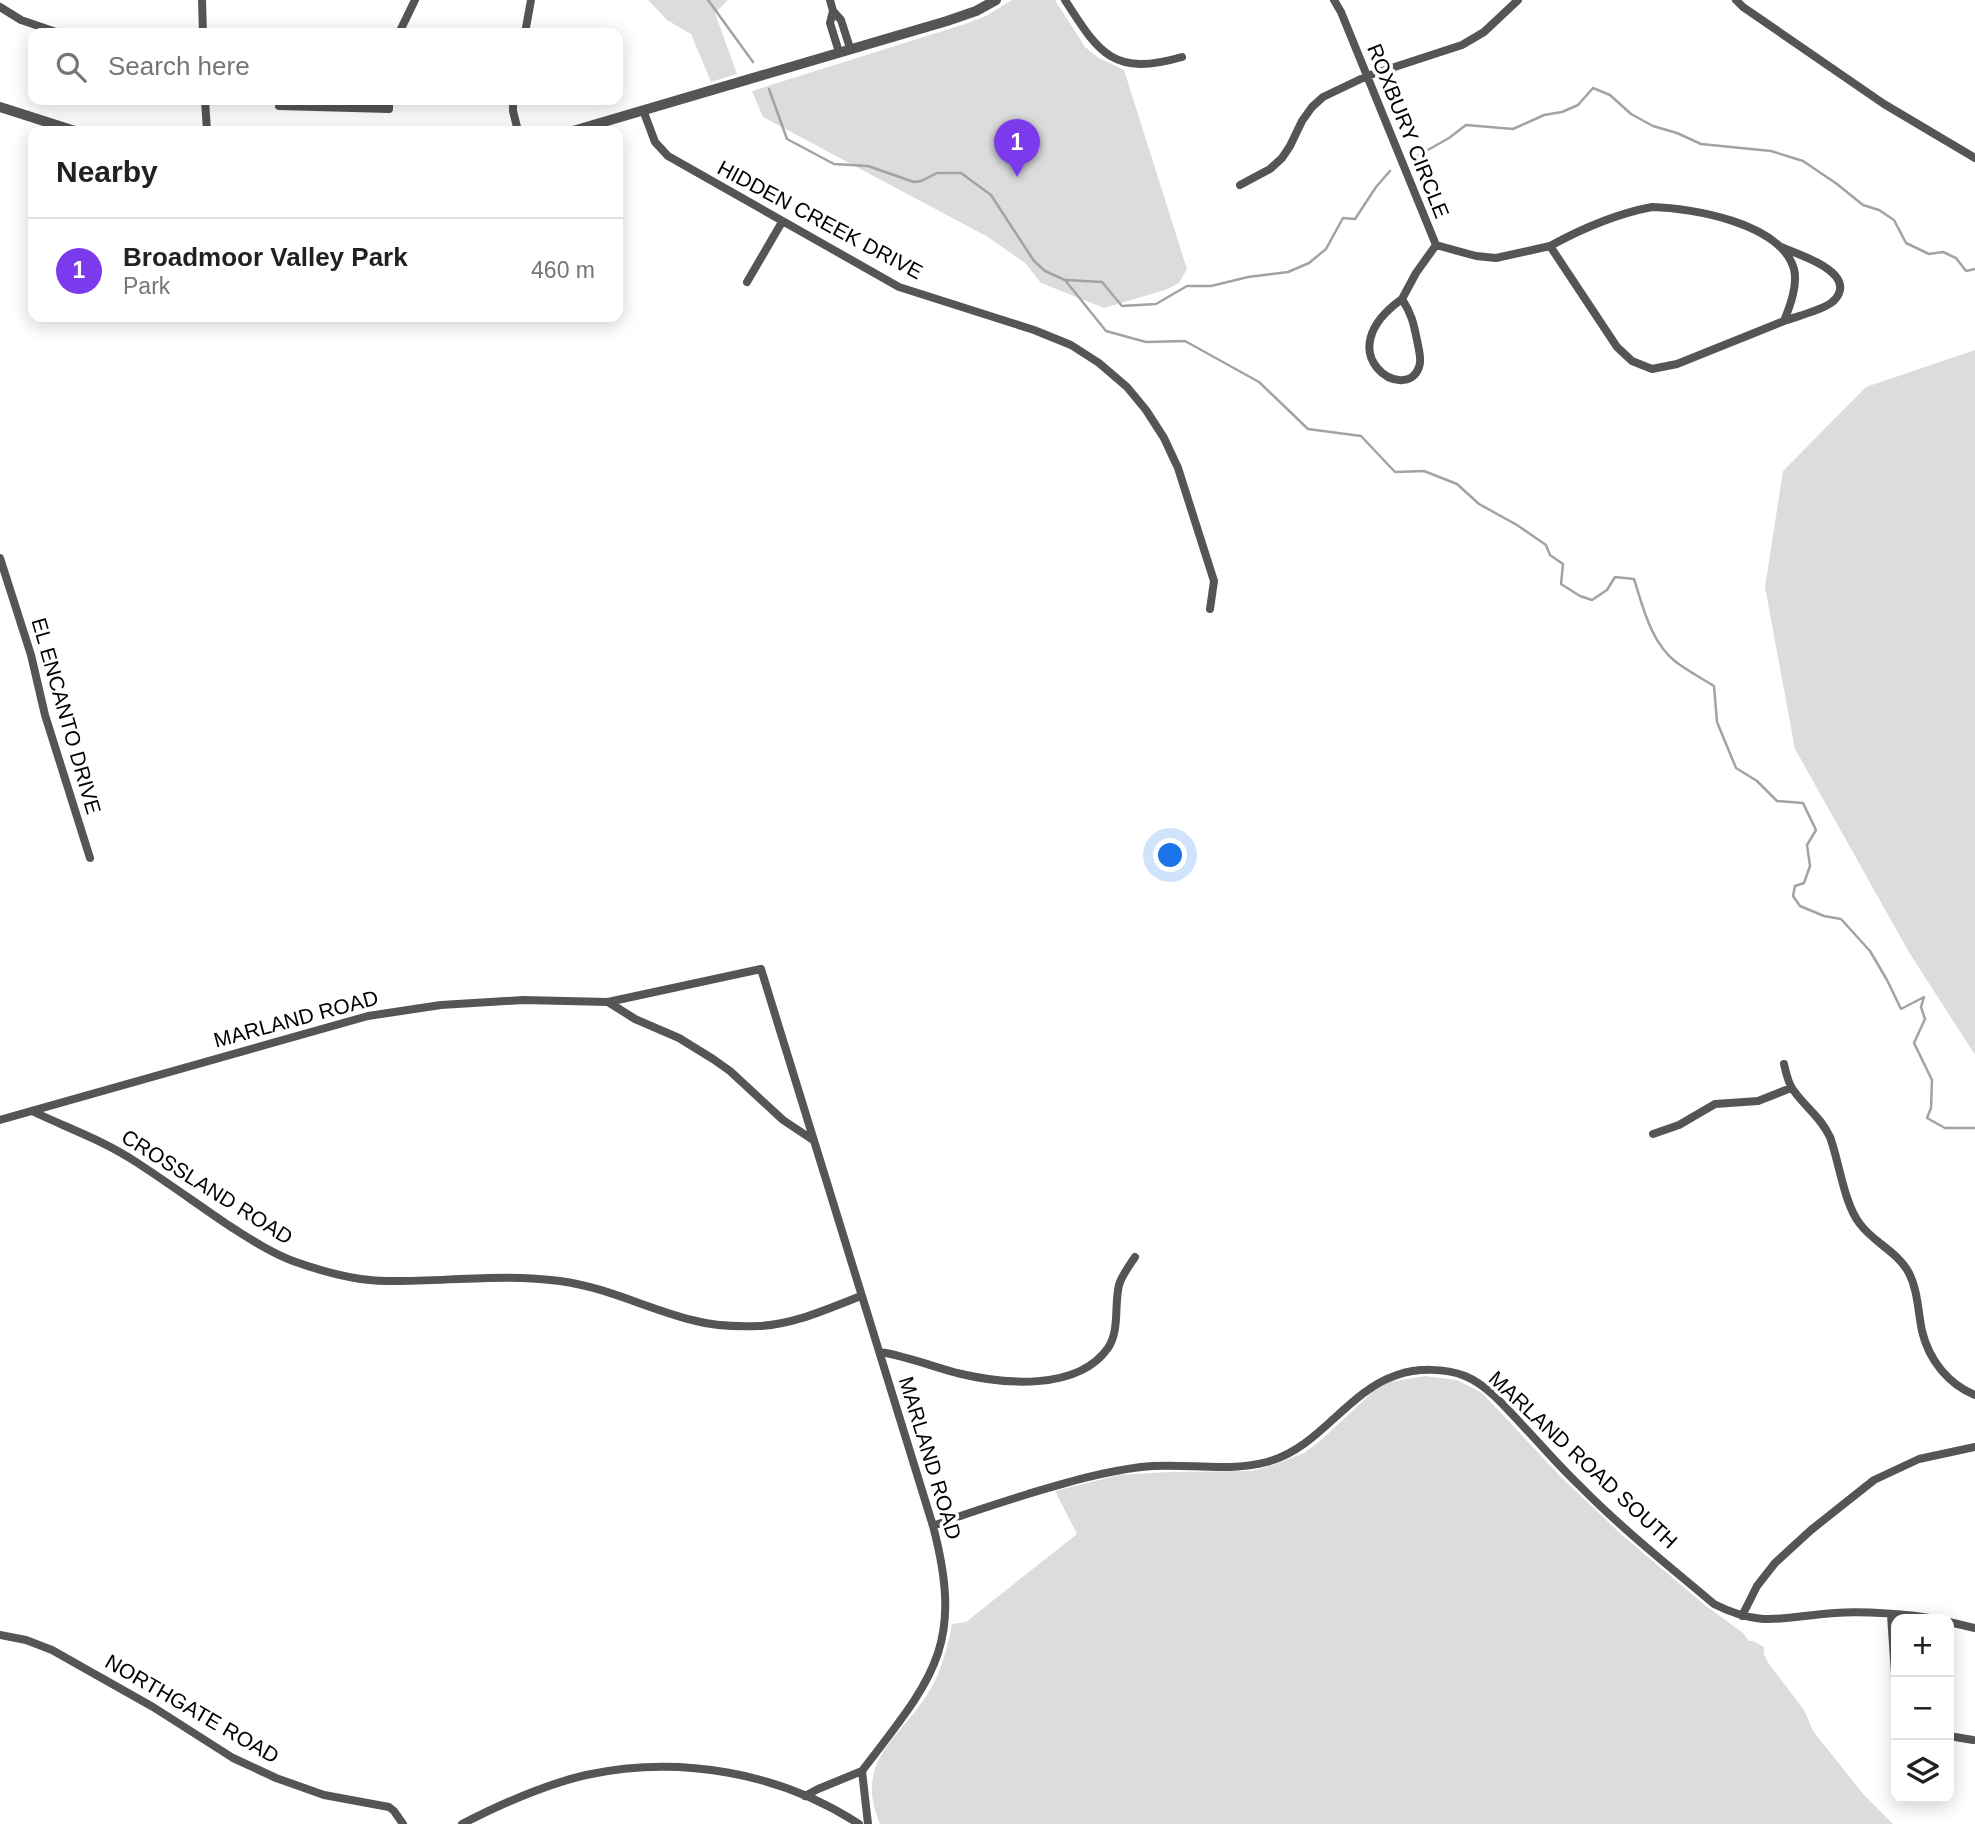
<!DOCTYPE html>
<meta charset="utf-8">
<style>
body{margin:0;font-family:Arial,sans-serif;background:#f2f2f2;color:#202124}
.controls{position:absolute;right:21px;bottom:21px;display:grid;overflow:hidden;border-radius:14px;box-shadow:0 4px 18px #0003}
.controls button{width:63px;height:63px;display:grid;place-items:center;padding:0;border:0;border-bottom:2px solid #e0e0e0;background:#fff;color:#202124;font:35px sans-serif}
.you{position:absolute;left:1171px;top:856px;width:24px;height:24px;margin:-18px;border:5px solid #fff;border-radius:50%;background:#1a73e8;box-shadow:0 0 0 10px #1a73e833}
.badge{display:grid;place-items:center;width:46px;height:46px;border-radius:50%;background:#7c3aed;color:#fff;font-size:23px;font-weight:700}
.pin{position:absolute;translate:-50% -58px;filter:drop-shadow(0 2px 4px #0008)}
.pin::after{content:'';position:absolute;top:37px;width:24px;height:21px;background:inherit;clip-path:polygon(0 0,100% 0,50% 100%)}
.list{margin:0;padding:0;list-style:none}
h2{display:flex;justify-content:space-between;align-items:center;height:91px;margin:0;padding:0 28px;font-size:30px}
h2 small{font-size:23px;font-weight:400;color:#757577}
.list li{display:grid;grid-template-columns:46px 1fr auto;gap:21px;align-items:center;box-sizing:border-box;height:105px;padding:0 28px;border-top:2px solid #e0e0e0}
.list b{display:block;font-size:26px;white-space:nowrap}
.list p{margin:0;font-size:23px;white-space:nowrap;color:#757577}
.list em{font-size:23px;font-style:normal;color:#757577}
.icon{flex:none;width:38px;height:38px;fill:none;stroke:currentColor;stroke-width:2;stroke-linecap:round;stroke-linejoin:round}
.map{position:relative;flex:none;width:1975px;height:1824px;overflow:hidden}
.search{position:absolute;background:#fff;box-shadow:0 4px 18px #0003;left:28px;top:28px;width:595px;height:77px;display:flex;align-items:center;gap:18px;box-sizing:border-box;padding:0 24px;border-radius:14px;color:#757577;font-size:26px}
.panel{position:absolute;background:#fff;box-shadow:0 4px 18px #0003;left:28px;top:126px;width:595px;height:196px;border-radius:14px}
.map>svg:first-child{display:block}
</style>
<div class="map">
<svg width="1975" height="1824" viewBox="0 0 1975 1824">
<rect width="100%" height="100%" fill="#fff"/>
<path fill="#dcdcdc" d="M 648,0 L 728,0 L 715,13 L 737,74 L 711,82 L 691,34 L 667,20 Z
M 1012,0 L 1055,0 L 1085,47 L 1099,58 L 1124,70 L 1187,269 L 1179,283 L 1165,290 L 1104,308 L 1041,283 L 1025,263 L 988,237 L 763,117 L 752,91 L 965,24 L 986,16 Z
M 1975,350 L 1975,1055 L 1910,954 L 1795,749 L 1765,587 L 1783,471 L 1866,387 Z
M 1425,1376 L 1457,1380 L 1482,1393 L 1561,1477 L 1623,1536 L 1706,1606 L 1743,1633 L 1749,1641 L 1753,1641 L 1764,1647 L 1764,1654 L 1769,1664 L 1804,1710 L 1813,1731 L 1864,1795 L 1893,1824 L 880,1824 C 854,1762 896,1742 927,1695 C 941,1673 947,1650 952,1624 L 966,1622 L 1077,1534 L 1055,1491 L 1119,1475 L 1168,1472 L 1252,1471 L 1274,1465 L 1304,1453 L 1321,1440 L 1374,1391 L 1390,1382 Z"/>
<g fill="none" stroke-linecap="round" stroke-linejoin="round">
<path stroke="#a3a3a3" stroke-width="2.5" d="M 708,0 L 753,62
M 769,89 L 787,139 L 834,164 L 868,166 L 914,182 L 921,181 L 937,173 L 961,173 L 991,195 L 1034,261 L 1045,271 L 1065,280 L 1106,331 L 1146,342 L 1185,341 L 1259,382 L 1308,429 L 1361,436 L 1395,472 L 1424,471 L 1457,484 L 1479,504 L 1517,525 L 1546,545 L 1550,555 L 1563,564 L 1561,584 L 1580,596 L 1592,600 L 1607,590 L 1615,577 L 1634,579 C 1643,607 1651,643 1676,662 C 1688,671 1701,678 1714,686 L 1717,722 L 1736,768 L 1757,781 L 1777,801 L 1803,803 L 1816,830 L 1807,845 L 1810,866 L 1804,883 L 1795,886 L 1793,896 L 1800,906 L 1824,916 L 1841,919 L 1870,951 L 1887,980 L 1901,1009 L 1924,997 L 1921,1007 L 1925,1019 L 1914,1043 L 1932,1080 L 1931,1108 L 1927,1118 L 1945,1128 L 1975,1128
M 1412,159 L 1449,138 L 1466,125 L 1513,129 L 1544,115 L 1562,112 L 1578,105 L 1593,88 L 1610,95 L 1631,114 L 1653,126 L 1677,133 L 1701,144 L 1771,151 L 1803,161 L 1837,184 L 1863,205 L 1879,210 L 1894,220 L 1906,243 L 1929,254 L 1943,252 L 1956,258 L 1966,271 L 1975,269
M 1066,280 L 1102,282 L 1122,306 L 1156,304 L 1187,286 L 1211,286 L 1248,277 L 1288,272 L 1309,263 L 1326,249 L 1343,218 L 1355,219 L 1376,187 L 1390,171"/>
<path stroke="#555" stroke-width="8" d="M 202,0 L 203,33
M 830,0 L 833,11 L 830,23 L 839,52
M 1065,0 C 1099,53 1113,77 1182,57
M 1334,0 L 1341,12 L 1436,245 L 1476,256 L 1496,258 L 1550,246
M 1736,0 L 1743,7 L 1884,104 L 1975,158
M 0,7 L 21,20 L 59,33
M 833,11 L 841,20 L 850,48
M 399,33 L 415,0
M 525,33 L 531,0
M 205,100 L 207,131
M 513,100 L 513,111 L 518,131
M 279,106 L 389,109 L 389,100
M 643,110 L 655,142 L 668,156 L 899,287 L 1034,330 L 1071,345 L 1099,363 L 1127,387 L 1146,410 L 1164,438 L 1178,468 L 1214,581 L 1210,609
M 1240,185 L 1270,169 L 1282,158 L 1290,146 L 1302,121 L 1312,107 L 1323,97 L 1367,76 L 1462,45 L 1484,32 L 1518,0
M 1652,207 C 1692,208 1781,223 1794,269 C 1798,285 1790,306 1784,321 L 1677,364 L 1652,369 L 1632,361 L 1617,347 L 1550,246 C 1583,228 1615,214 1652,207 Z
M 1781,247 C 1797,254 1844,268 1840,290 C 1839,295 1835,300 1831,303 C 1819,311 1798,316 1784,321
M 747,282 L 782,222
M 1402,299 C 1413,316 1414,326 1418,345 C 1419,351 1422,360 1419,367 C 1407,405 1325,354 1402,299 Z
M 1402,299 L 1416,273 L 1436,245
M 0,558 L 31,655 L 45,715 L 90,858
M 608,1002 L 635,1019 L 679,1038 L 713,1059 L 730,1071 L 783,1120 L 813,1140
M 1784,1064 C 1786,1073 1788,1084 1794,1091 C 1806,1108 1820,1116 1830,1137 C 1839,1161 1844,1204 1860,1224 C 1874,1243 1897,1251 1909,1273 C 1918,1291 1918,1312 1922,1331 C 1929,1360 1948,1384 1975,1395
M 32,1111 C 67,1128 103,1140 136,1162 C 167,1182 197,1204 228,1225 C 249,1238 269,1252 293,1261 C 321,1271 355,1281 386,1281 C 443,1282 503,1273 560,1281 C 606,1287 648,1309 692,1320 C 714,1326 738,1327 760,1326 C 796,1324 829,1308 861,1296
M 0,1120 L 368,1016 L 441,1005 L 523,1000 L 608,1002 L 761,969 L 933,1526 C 965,1647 932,1679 862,1771
M 1653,1134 L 1679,1125 L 1715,1104 L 1758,1101 L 1791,1088
M 880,1352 C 906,1356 931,1366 957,1373 C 1002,1384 1077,1392 1108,1348 C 1120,1330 1114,1305 1119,1285 C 1122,1275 1129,1266 1135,1257
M 933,1526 C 964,1514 996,1504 1028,1494 C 1065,1483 1101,1472 1141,1467 C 1183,1462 1225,1473 1267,1462 C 1320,1448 1346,1392 1397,1375 C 1417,1368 1445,1368 1465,1376 C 1489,1386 1507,1409 1525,1428 C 1543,1447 1560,1467 1579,1485 C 1621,1528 1668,1565 1714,1604 C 1763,1629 1785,1616 1835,1613 C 1863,1611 1910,1614 1937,1619
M 1891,1615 L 1896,1689
M 1742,1616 L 1757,1586 L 1775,1563 L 1811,1530 L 1874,1480 L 1919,1459 L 1975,1447
M 1949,1622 L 1975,1628
M 0,1635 L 26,1640 L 52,1650 L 153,1707 L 233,1758 L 276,1778 L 324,1795 L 389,1807 L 394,1811 L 403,1824
M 1949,1736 L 1973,1740
M 862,1771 L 868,1824
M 805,1796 L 818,1789 L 862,1771
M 462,1824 C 501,1804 543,1785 586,1775 C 679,1755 779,1772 859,1824"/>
<path stroke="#555" stroke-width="10" d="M 0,107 L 75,131
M 573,131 L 947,21 L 976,11 L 996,0"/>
</g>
<g text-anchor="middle" stroke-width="7" stroke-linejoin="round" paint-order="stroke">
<g font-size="21" fill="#000" stroke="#fff">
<text transform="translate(1408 131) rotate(68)" y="7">ROXBURY CIRCLE</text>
<text transform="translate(820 220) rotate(28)" y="7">HIDDEN CREEK DRIVE</text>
<text transform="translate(66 716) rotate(74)" y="7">EL ENCANTO DRIVE</text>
<text transform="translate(296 1019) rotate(-15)" y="7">MARLAND ROAD</text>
<text transform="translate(207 1187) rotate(32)" y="7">CROSSLAND ROAD</text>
<text transform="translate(930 1458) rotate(73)" y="7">MARLAND ROAD</text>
<text transform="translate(1583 1460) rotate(43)" y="7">MARLAND ROAD SOUTH</text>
<text transform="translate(192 1709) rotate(30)" y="7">NORTHGATE ROAD</text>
</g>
</g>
</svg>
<div class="controls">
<button>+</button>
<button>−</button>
<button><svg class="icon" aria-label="layers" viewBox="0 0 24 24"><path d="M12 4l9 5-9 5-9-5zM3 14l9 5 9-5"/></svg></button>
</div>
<div class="you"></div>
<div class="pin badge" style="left:1017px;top:177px">1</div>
<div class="search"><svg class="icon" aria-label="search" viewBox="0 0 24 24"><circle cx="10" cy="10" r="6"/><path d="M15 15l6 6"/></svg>Search here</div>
<section class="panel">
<h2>Nearby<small></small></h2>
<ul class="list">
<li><span class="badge">1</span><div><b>Broadmoor Valley Park</b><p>Park</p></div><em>460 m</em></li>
</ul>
</section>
</div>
